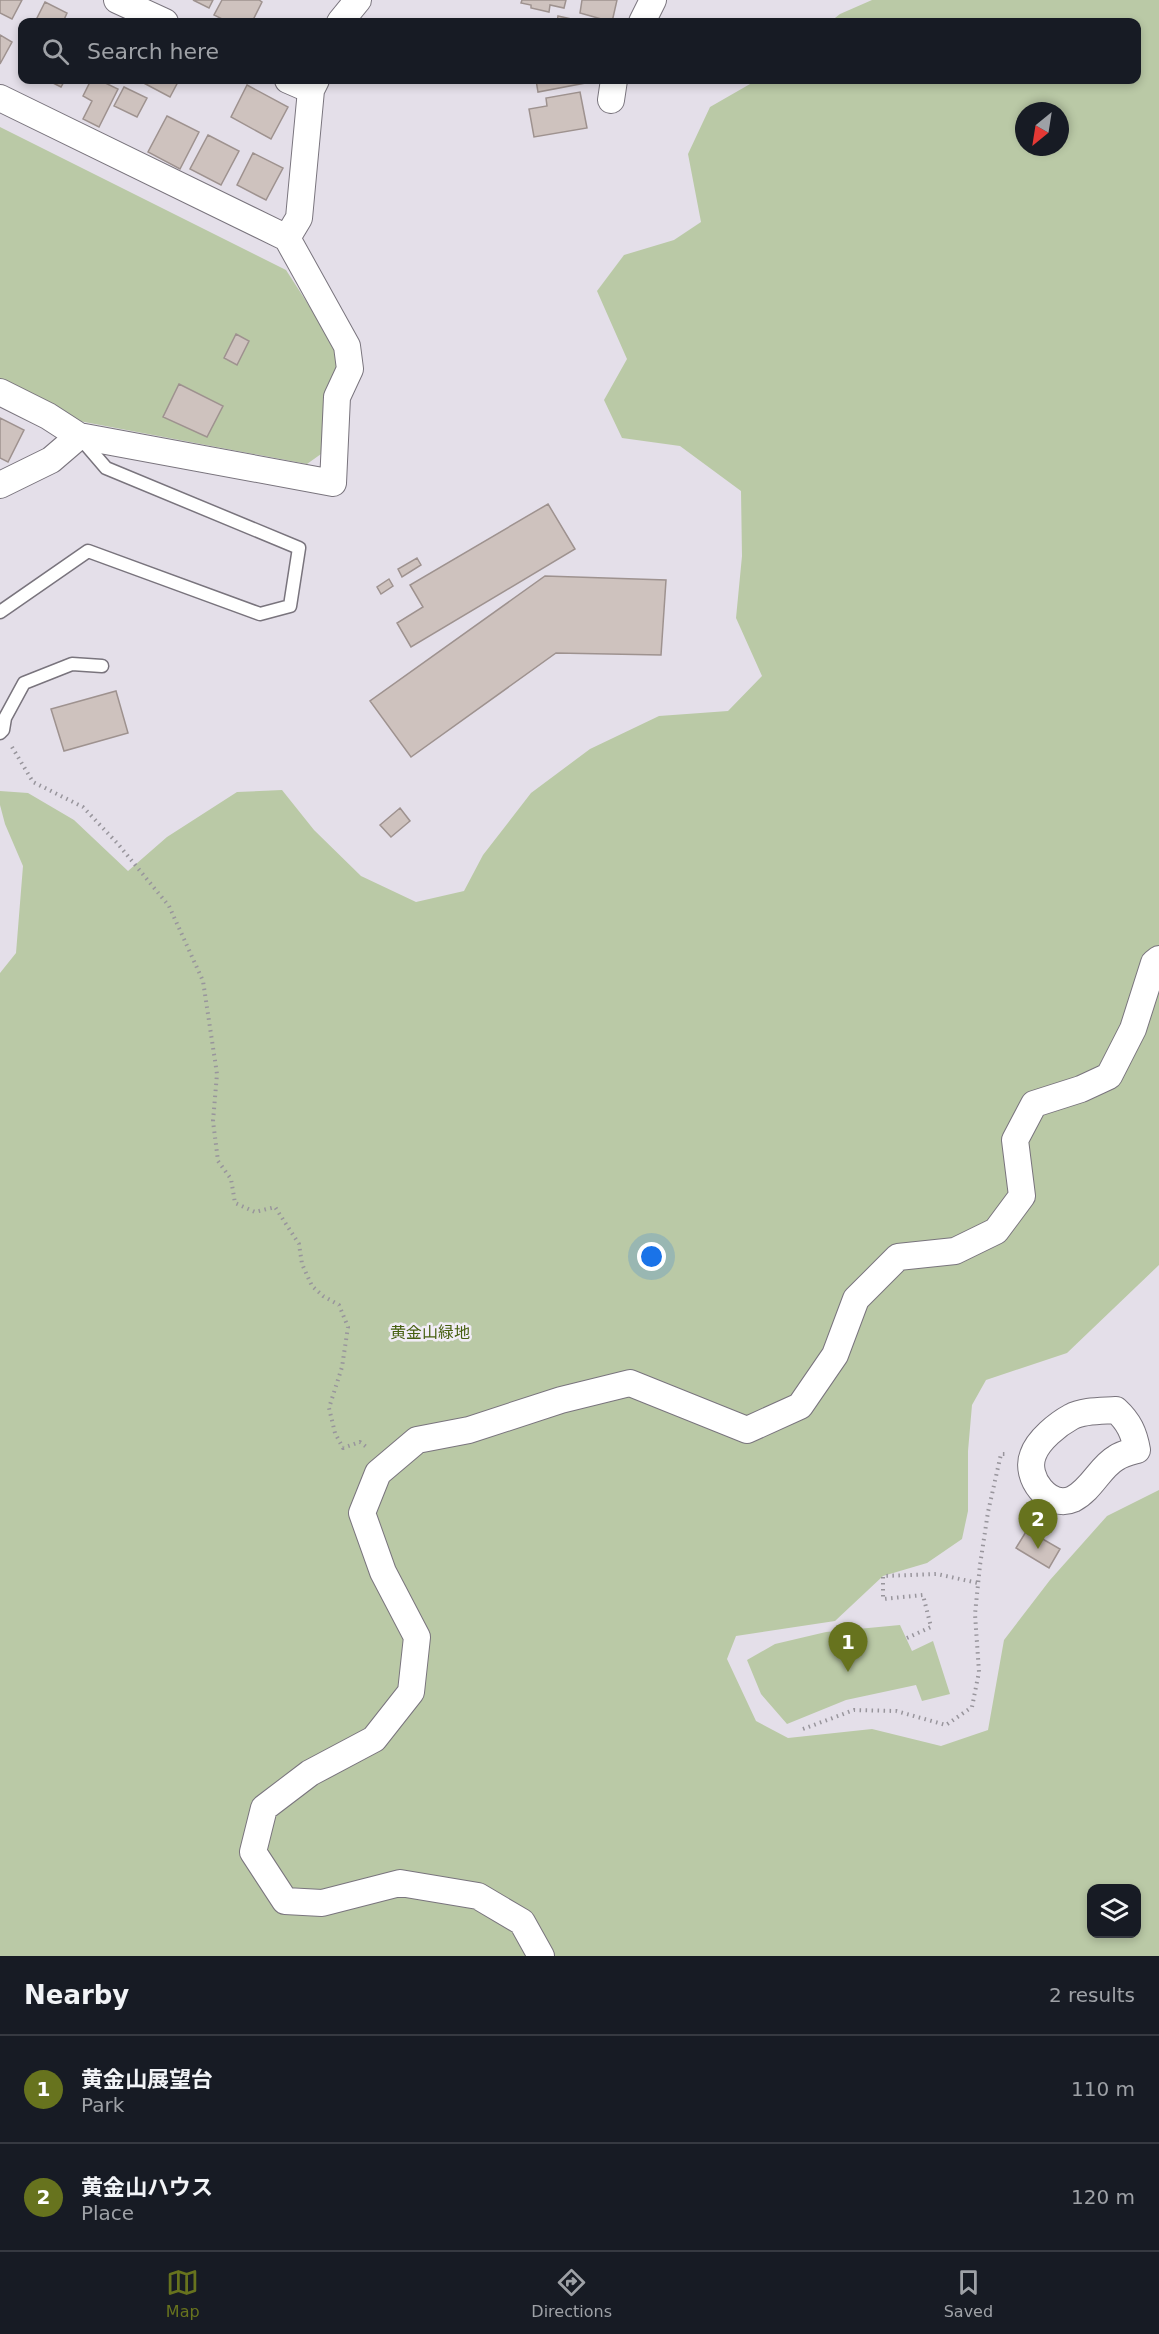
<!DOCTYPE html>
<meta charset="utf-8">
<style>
body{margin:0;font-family:"DejaVu Sans","Noto Sans JP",sans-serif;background:#20242c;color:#f1f3f6}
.controls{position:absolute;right:18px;bottom:18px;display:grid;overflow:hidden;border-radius:12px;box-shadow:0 3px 9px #0003}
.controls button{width:54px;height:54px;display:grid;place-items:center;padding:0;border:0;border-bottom:2px solid #363941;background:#171b24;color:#f1f3f6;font:30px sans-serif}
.compass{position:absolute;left:1015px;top:102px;width:54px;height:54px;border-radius:50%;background:#171b24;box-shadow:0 3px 9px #0003;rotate:210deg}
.you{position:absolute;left:652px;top:1257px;width:21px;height:21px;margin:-15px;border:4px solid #fff;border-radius:50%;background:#1a73e8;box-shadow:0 0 0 9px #1a73e833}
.badge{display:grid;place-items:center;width:39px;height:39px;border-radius:50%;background:#67731e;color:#fff;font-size:20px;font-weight:700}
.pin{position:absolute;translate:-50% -50px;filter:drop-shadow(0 2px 3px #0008)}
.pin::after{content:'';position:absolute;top:32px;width:21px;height:18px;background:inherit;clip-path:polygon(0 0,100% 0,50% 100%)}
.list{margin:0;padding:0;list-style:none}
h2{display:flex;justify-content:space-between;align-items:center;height:78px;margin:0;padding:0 24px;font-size:26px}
h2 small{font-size:20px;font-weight:400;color:#9ea1a6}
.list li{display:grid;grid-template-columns:39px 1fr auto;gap:18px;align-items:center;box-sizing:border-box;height:108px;padding:0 24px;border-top:2px solid #363941}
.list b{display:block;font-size:22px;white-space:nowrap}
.list p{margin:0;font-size:20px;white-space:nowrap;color:#9ea1a6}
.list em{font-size:20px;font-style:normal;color:#9ea1a6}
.icon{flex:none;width:33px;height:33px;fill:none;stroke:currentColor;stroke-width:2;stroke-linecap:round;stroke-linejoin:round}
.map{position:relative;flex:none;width:1159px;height:1956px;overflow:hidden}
.search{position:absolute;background:#171b24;box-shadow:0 3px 9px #0003;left:18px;right:18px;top:18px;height:66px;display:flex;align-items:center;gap:15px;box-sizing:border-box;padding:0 21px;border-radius:12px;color:#9ea1a6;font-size:22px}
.sheet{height:294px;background:#171b24}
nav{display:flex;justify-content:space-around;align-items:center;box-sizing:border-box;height:84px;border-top:2px solid #363941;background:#171b24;font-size:16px;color:#9ea1a6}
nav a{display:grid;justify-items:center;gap:3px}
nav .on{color:#67731e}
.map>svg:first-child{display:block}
</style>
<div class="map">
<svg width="1159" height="1956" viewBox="0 0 1159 1956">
<rect width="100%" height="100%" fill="#e4dfe9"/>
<path fill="#bac9a6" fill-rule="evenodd" d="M 872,0 L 1159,0 L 1159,1265 L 1067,1353 L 986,1380 L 972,1405 L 968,1451 L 968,1511 L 962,1539 L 927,1563 L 883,1576 L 835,1621 L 736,1636 L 727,1659 L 756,1721 L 788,1738 L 872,1729 L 941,1746 L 988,1730 L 1004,1640 L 1050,1580 L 1107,1516 L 1159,1490 L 1159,1956 L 0,1956 L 0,973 L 16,953 L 23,866 L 5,824 L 0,805 L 0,791 L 28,793 L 74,820 L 128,871 L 167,837 L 237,792 L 282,790 L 314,830 L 361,876 L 416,902 L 464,891 L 483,855 L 531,793 L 590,749 L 659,716 L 728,711 L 762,676 L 736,618 L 742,556 L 741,491 L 680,446 L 622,438 L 604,400 L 627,359 L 597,291 L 624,255 L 674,240 L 701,222 L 688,154 L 710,107 L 757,80 L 1136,80 L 1136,22 L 830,22 L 840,14 ZM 1024,111 L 1060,111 L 1060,147 L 1024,147 ZM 1092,1888 L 1136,1888 L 1136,1934 L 1092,1934 Z
M 0,127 L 286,270 L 339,352 L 338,372 L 327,394 L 321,454 L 307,464 L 79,421 L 0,381 Z
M 900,1625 L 912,1651 L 933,1641 L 950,1694 L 922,1701 L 916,1685 L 846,1700 L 787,1724 L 761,1694 L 747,1660 L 775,1644 L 826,1632 Z"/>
<path fill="#cec2be" stroke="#9e928f" stroke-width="1.5" d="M 0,0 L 22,0 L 12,19 L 0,13 Z
M 193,0 L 213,0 L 209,8 Z
M 222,0 L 259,0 L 262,2 L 252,22 L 228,22 L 214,15 Z
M 522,0 L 566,0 L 564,8 L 550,5 L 549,12 L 531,8 L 531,5 L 521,3 Z
M 582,0 L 617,0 L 612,22 L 580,13 Z
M 45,2 L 67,13 L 63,22 L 35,22 Z
M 558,16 L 585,22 L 557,22 Z
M 0,35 L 12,42 L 0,64 Z
M 47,80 L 65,80 L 61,87 Z
M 91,80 L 99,80 L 118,89 L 99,127 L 83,119 L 92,101 L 83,96 Z
M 138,80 L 179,80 L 170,97 Z
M 536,80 L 595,80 L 596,81 L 538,92 Z
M 247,85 L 288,107 L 271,139 L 231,117 Z
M 124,87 L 147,98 L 137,117 L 114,106 Z
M 580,92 L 587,128 L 534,137 L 529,109 L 547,106 L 546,98 Z
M 167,116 L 199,132 L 180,169 L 148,152 Z
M 208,135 L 239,151 L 221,185 L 190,169 Z
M 253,153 L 283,168 L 266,200 L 237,185 Z
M 236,334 L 249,341 L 237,365 L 224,358 Z
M 179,384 L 223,406 L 207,437 L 163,417 Z
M 0,418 L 24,430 L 8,462 L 0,458 Z
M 548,504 L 575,549 L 411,647 L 397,623 L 423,607 L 410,585 Z
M 417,558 L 421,565 L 402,577 L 398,569 Z
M 545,576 L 666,580 L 661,655 L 556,653 L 411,757 L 370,701 Z
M 389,579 L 393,586 L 381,594 L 377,587 Z
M 116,691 L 128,733 L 64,751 L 51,709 Z
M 400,808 L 410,821 L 391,837 L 380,825 Z
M 1027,1530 L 1060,1549 L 1049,1568 L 1016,1548 Z"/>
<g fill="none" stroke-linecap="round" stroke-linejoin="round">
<g stroke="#79747d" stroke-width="15">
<path id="service" d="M 0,612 L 88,551 L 260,614 L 290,606 L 299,548 L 106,468 L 82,440
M 0,733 L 3,730 L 5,718 L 24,683 L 72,664 L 102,666"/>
</g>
<g stroke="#79747d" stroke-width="28">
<path id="minor" d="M 117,0 L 165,22
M 340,22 L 358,0
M 642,22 L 653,0
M 288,80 L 311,90
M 0,98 L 287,238
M 611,100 L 614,80
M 0,392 L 48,416 L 79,436
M 0,485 L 51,460 L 79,436 L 333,483 L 337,397 L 350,369 L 347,346 L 287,238 L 299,218 L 311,90 L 316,80
M 1116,1410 C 1129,1422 1134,1433 1137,1450 C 1130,1452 1122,1454 1116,1458 C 1100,1467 1092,1489 1073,1499 C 1049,1510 1024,1477 1033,1455 C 1038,1440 1058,1424 1071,1417 C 1083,1410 1103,1411 1116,1410 Z
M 541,1956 L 522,1922 L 478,1896 L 400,1883 L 322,1903 L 285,1901 L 253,1852 L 264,1808 L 310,1773 L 374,1739 L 411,1692 L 417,1637 L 383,1572 L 362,1513 L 378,1473 L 417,1440 L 469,1430 L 561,1400 L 630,1383 L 747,1430 L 800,1406 L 835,1355 L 856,1299 L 898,1257 L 955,1251 L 996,1231 L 1022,1196 L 1015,1140 L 1034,1104 L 1081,1089 L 1109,1076 L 1133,1029 L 1154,963 L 1159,959"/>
</g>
<path stroke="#98959c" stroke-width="4" stroke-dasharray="1.5 4.5" stroke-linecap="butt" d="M 12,747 L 33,782 L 83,807 L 118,844 L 169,906 L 203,981 L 217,1074 L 213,1121 L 218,1161 L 231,1179 L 235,1203 L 255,1212 L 275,1207 L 299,1244 L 302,1264 L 312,1286 L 323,1296 L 339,1305 L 348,1327 L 342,1367 L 329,1408 L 335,1433 L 343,1448 L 360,1442 L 369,1449
M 907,1638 L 931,1627 L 923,1595 L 883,1599 L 883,1576 L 937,1574 L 978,1583
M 803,1729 L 854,1710 L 896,1711 L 946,1725 L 972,1707 L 979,1672 L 975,1614 L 980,1565 L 988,1512 L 1001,1454 L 1007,1454"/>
<use href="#service" stroke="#fff" stroke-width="12"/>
<use href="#minor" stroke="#fff" stroke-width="26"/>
</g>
<g text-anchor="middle" stroke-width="5" stroke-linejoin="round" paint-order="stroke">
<g font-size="16" fill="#465f10" stroke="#f1ecf6">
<text x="430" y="1338">黄金山緑地</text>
</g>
</g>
</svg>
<div class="controls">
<button><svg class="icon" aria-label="layers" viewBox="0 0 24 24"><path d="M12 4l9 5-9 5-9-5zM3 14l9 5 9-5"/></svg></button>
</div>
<svg class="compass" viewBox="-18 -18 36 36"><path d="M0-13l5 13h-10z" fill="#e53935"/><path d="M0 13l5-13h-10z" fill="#9ea1a6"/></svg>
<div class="you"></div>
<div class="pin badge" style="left:848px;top:1672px">1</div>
<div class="pin badge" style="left:1038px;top:1549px">2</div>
<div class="search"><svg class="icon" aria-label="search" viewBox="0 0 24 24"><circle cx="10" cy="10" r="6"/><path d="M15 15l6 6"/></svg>Search here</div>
</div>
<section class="sheet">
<h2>Nearby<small>2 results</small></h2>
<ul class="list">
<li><span class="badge">1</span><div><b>黄金山展望台</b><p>Park</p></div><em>110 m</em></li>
<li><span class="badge">2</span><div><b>黄金山ハウス</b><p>Place</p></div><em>120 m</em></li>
</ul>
</section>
<nav>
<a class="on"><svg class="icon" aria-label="map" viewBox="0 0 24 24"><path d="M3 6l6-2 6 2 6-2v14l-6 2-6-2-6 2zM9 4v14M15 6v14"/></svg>Map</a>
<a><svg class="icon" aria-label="directions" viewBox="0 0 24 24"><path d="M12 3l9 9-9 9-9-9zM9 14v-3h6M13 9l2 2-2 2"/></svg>Directions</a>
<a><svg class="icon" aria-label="saved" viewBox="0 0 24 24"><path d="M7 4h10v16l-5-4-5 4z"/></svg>Saved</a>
</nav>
